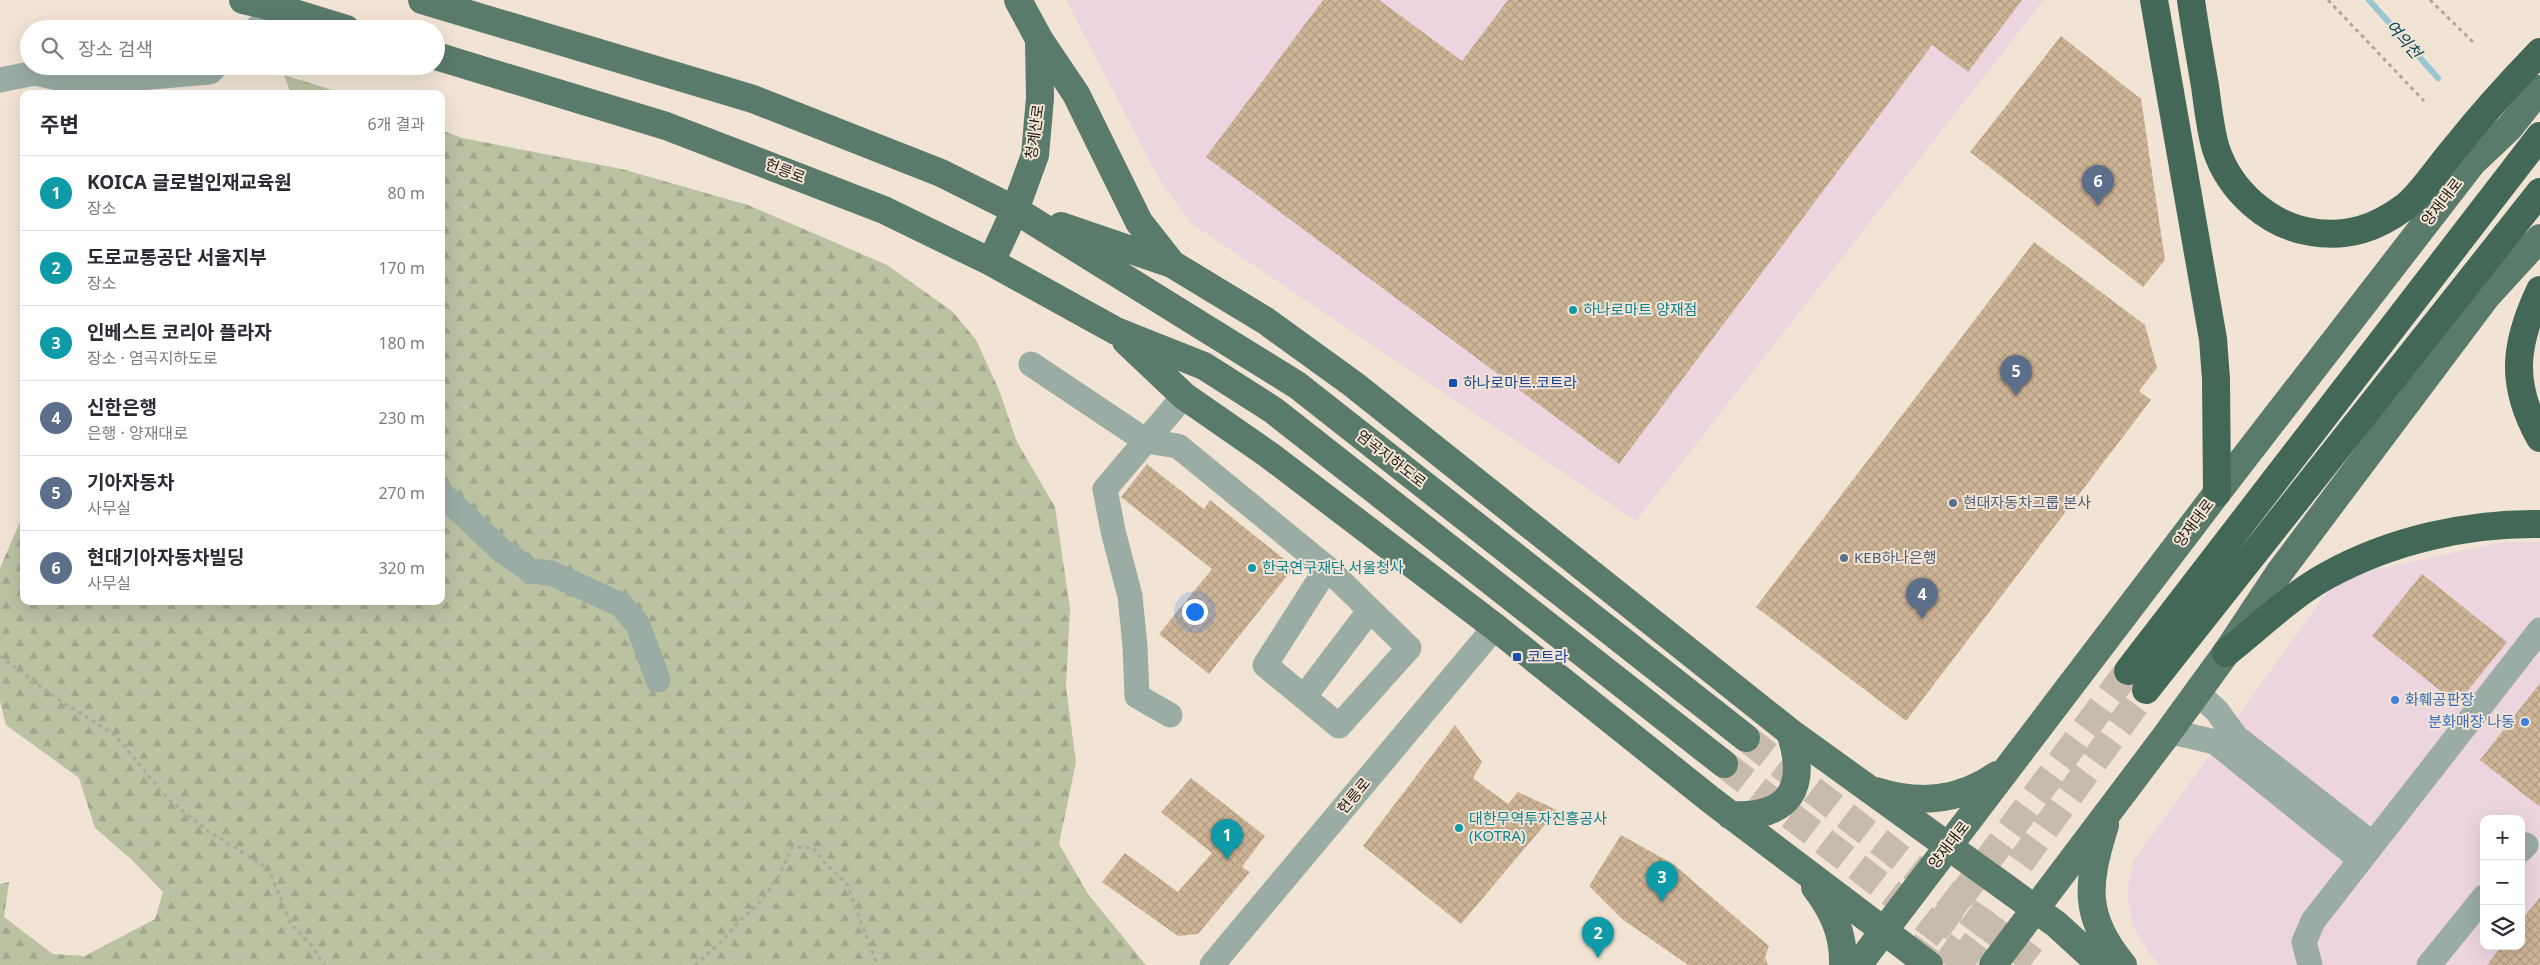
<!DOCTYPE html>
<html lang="ko">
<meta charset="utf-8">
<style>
body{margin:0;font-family:"Noto Sans","Noto Sans KR",sans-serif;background:#f7f7f7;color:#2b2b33}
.controls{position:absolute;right:15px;bottom:15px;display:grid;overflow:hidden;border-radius:10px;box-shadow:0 5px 20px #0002}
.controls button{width:45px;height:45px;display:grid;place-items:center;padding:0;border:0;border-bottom:1px solid #e1e1e2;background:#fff;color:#2b2b33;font:25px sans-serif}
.you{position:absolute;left:1194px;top:611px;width:18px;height:18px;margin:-12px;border:4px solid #fff;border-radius:50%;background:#1a73e8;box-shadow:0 0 0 8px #1a73e833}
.badge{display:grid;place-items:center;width:32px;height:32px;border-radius:50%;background:#0b8043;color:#fff;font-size:16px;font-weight:700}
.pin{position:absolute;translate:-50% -41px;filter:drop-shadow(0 1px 2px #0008)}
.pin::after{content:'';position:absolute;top:26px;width:18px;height:15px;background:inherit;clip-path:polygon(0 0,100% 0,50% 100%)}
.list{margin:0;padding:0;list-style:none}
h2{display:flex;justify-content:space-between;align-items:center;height:65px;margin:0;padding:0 20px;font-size:21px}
h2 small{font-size:16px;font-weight:400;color:#7c7c81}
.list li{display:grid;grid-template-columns:32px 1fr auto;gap:15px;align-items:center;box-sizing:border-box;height:75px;padding:0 20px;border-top:1px solid #e1e1e2}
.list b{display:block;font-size:19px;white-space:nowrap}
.list p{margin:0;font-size:16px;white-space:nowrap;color:#7c7c81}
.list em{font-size:16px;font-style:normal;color:#7c7c81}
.icon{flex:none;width:28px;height:28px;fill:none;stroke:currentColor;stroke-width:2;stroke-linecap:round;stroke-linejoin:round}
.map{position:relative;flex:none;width:2540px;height:965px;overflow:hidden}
.search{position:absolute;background:#fff;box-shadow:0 5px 20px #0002;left:20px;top:20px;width:425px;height:55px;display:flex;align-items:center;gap:12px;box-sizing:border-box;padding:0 18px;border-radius:28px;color:#7c7c81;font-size:19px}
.panel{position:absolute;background:#fff;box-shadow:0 5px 20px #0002;left:20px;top:90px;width:425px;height:515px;border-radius:10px}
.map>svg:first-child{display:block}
</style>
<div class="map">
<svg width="2540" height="965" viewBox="0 0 2540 965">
<defs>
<pattern id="forest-firs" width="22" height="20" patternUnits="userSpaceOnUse" patternTransform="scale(1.25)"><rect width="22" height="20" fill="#bbc2a2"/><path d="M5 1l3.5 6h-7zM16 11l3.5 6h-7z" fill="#a0a68b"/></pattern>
<pattern id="building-cross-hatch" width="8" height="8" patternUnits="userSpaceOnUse" patternTransform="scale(1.25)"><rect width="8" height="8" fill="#cfb597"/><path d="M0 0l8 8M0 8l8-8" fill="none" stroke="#b19b81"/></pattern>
</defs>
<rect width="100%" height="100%" fill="#f1e4d5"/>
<path fill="#edd5e0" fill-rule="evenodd" d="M 1066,0 L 2044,0 L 1636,521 L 1192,224 L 1160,181 Z
M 2503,542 L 2540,542 L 2540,965 L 2161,965 L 2150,955 L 2132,924 L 2128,897 L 2129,879 L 2134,860 L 2335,581 L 2360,573 ZM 2484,819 L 2521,819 L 2521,946 L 2484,946 Z"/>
<path fill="url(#forest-firs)" d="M 284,75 L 345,94 L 291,94 Z
M 441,130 L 462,138 L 622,169 L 748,205 L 887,265 L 953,312 L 976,340 L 999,390 L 1017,442 L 1055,507 L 1070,608 L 1066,687 L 1076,762 L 1059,844 L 1088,894 L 1146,965 L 0,965 L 0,884 L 9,882 L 4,917 L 53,954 L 85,956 L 155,919 L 163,892 L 132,860 L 95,828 L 79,778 L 6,725 L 0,702 L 0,568 L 24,513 L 24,601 L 441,601 Z"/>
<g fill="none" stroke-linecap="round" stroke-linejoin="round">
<path stroke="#9ac6d4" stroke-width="6" d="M 2369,0 L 2438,78"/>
</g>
<path fill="url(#building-cross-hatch)" d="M 1323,0 L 1379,0 L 1462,61 L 1508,0 L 2022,0 L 1968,72 L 1932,45 L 1619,464 L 1206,157 Z
M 2061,36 L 2141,99 L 2165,260 L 2143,287 L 1970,152 Z
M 2034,242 L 2145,325 L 2157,368 L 2139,391 L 2151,400 L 1906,721 L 1756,607 Z
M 1147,464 L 1204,509 L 1210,500 L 1294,567 L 1209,674 L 1159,634 L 1212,569 L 1121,497 Z
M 2422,574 L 2507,642 L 2457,704 L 2372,636 Z
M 2540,683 L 2540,807 L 2480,760 Z
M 1455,725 L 1482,762 L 1473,778 L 1508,804 L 1518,792 L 1557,810 L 1461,924 L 1363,846 Z
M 1191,778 L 1265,836 L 1242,867 L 1250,872 L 1198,934 L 1178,936 L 1102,882 L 1125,853 L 1178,892 L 1212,853 L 1161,812 Z
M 1621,835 L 1673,864 L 1769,946 L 1765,957 L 1768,965 L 1688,965 L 1622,919 L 1589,886 Z
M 2540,897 L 2540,965 L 2487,965 L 2502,946 L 2521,946 L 2521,921 Z"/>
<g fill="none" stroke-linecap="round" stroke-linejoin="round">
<path stroke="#c7bbae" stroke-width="28" stroke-dasharray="28 14" stroke-linecap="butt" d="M 1746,738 L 2038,965
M 1724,764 L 1984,965"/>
<path stroke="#c7bbae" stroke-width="28" stroke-dasharray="28 14" stroke-linecap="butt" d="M 1910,965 L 2128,671
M 1946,965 L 2146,690"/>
<path stroke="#b1a79b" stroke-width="3" stroke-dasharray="4 4" stroke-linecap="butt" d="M 2328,0 L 2424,101
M 2430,0 L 2473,42
M 0,656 L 56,698 L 115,735 L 166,797 L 205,829 L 269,869 L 290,923 L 312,946 L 324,965
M 695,965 L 721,942 L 739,921 L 761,901 L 780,874 L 792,847 L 813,848 L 824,862 L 847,884 L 877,965"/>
<path stroke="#9aaca3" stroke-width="25" d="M 256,29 L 278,8
M 0,80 L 35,73 L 80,83 L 210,72 L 216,66
M 1031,364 L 1146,441 L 1178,446 L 1327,568 L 1409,648 L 1339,726 L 1265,665 L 1327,568
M 441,493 L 501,550 L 531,571 L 551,573 L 621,605 L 638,625 L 658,680
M 2199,688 L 2204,699 L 2217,711 L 2236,737 L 2373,844
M 1304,697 L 1370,610
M 1170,715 L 1137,696 L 1135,646 L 1130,596 L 1113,531 L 1105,489 L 1184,396
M 2165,737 L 2177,733 L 2215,742 L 2361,860
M 2521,850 L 2526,845
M 1212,965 L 1495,627
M 2310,965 L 2304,942 L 2313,921 L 2540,630
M 2429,965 L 2484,897"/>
<path stroke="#5a7a6c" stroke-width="28" d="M 243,0 L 278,8 L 346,29
M 422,0 L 753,99 L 941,173 L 1015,210 L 1297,385 L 1746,738
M 1039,39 L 1076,94 L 1139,222 L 1172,264
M 436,56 L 666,126 L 884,210 L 991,262 L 1116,331 L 1204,366 L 1273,410 L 1724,764
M 1061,226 L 1172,264 L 1266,321 L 1353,384 L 1790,732 L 2056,924 L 2101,965
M 991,262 L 1015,210 L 1035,155 L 1040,98 L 1039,39 L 1018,0
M 1126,341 L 1184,396 L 1269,455 L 1495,627 L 1711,800 L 1929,965
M 1876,791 C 1920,805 1959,801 1997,775
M 1730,815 C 1791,818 1808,787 1790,732
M 2105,825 C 2087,883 2082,916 2123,965
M 1815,887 C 1833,911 1844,934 1843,965
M 1858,965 L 2217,493 L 2473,162 L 2509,128 L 2540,89
M 1993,965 L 2165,737 L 2226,653 L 2279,573 L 2486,297 L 2540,238"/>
<path stroke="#436858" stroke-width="28" d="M 2154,0 L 2213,339 L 2216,379 L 2217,493
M 2191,0 C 2195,29 2200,57 2205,86 C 2208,107 2210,129 2216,149 C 2230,191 2268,225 2311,232 C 2348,238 2377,228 2406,206 C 2423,192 2440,165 2455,148 C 2482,114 2510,83 2540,52
M 2540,290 C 2514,345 2510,384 2540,438
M 2226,653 C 2259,627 2291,595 2328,575 C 2392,540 2468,523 2540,524
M 2128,671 L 2540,136
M 2146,690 L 2540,192"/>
</g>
<g fill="#0f9aa8" stroke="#f1e4d5" stroke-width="2">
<circle cx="1573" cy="310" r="5"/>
<circle cx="1252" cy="568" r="5"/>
<circle cx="1459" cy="828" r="5"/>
</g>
<g fill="#1a4fb4" stroke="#f1e4d5" stroke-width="2">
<rect x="1448" y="378" width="10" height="10" rx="2.5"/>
<rect x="1512" y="652" width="10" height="10" rx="2.5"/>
</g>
<g fill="#5c6f8a" stroke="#f1e4d5" stroke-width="2">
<circle cx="1953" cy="503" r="5"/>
<circle cx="1844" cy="558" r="5"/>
</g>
<g fill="#3f7fe0" stroke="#f1e4d5" stroke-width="2">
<circle cx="2395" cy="700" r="5"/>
<circle cx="2525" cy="722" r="5"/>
</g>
<g text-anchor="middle" stroke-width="4" stroke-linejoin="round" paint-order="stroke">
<g font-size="15" fill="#1e1914" stroke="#f1e4d5">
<text transform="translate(1035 132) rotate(-82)" y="5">청계산로</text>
<text transform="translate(785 171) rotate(21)" y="5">헌릉로</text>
<text transform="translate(2442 202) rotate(-52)" y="5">양재대로</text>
<text transform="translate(1391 459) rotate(38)" y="5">염곡지하도로</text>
<text transform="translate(2194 523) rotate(-53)" y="5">양재대로</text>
<text transform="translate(1354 796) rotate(-50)" y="5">헌릉로</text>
<text transform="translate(1949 845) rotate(-52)" y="5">양재대로</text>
</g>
<g font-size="15" fill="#0d838f" stroke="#f1e4d5" text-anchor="start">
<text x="1583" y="315">하나로마트 양재점</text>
<text x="1262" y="573">한국연구재단 서울청사</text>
<text x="1469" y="824">대한무역투자진흥공사<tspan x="1469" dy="17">(KOTRA)</tspan></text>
</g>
<g font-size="15" fill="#164399" stroke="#f1e4d5" text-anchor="start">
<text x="1463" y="388">하나로마트.코트라</text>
<text x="1527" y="662">코트라</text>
</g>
<g font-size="15" fill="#4e5e75" stroke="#f1e4d5" text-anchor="start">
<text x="1963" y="508">현대자동차그룹 본사</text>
<text x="1854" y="563">KEB하나은행</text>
</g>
<g font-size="15" fill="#366cbe" stroke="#f1e4d5" text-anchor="start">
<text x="2405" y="705">화훼공판장</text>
<text x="2515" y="727" text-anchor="end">분화매장 나동</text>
</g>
<g font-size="16" font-style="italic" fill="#014554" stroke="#f1e4d5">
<text transform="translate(2404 39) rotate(49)" y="6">여의천</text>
</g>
</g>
</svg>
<div class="controls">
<button>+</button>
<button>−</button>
<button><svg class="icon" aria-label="layers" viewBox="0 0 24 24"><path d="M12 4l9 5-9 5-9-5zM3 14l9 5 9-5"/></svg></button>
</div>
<div class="you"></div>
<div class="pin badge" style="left:1227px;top:860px;background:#0f9aa8">1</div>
<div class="pin badge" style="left:1598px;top:958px;background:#0f9aa8">2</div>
<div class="pin badge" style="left:1662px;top:902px;background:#0f9aa8">3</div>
<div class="pin badge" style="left:1922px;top:619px;background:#5c6f8a">4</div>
<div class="pin badge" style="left:2016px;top:396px;background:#5c6f8a">5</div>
<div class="pin badge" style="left:2098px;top:206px;background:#5c6f8a">6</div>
<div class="search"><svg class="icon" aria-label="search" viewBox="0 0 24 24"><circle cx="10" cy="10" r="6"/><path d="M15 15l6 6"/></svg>장소 검색</div>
<section class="panel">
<h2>주변<small>6개 결과</small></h2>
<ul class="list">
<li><span class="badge" style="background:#0f9aa8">1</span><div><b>KOICA 글로벌인재교육원</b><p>장소</p></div><em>80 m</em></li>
<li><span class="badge" style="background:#0f9aa8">2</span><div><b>도로교통공단 서울지부</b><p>장소</p></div><em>170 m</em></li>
<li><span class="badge" style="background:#0f9aa8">3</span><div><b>인베스트 코리아 플라자</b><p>장소 · 염곡지하도로</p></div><em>180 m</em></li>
<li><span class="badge" style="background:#5c6f8a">4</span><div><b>신한은행</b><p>은행 · 양재대로</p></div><em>230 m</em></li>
<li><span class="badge" style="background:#5c6f8a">5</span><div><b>기아자동차</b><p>사무실</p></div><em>270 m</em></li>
<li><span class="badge" style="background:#5c6f8a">6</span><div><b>현대기아자동차빌딩</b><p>사무실</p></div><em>320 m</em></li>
</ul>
</section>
</div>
